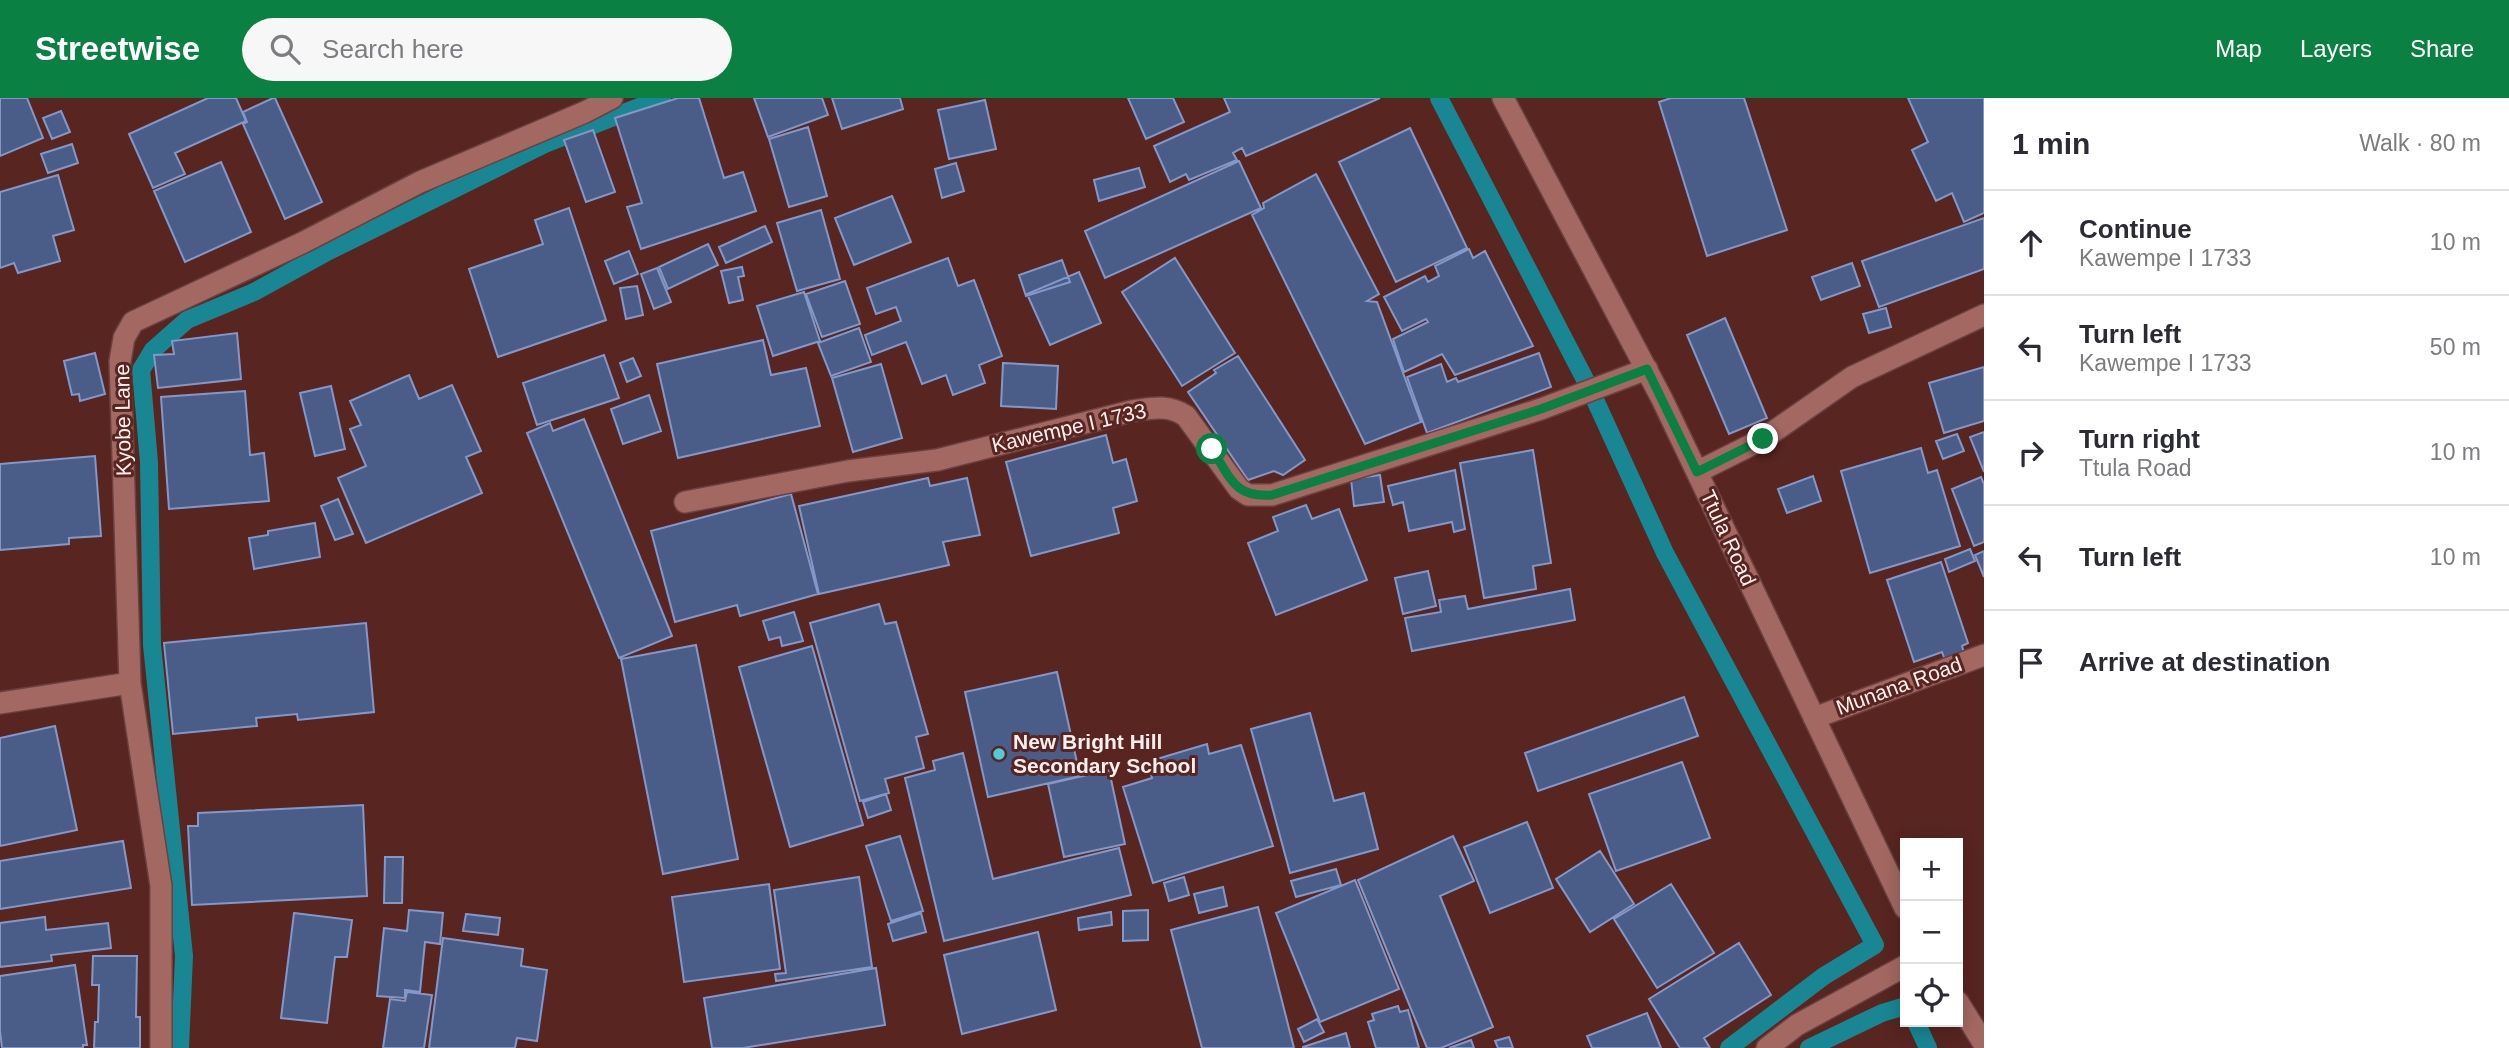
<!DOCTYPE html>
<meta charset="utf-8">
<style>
body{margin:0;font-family:Arial,sans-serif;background:#f7f7f7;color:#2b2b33}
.controls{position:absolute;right:21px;bottom:21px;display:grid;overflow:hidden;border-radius:0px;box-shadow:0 4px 18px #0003}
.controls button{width:63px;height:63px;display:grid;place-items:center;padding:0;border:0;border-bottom:2px solid #e1e1e2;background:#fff;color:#2b2b33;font:35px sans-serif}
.stop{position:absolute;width:21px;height:21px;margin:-16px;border:5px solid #0b8043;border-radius:50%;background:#fff}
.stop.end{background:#0b8043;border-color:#fff;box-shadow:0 2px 7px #0008}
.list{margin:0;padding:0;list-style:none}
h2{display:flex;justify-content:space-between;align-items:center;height:91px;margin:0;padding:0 28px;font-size:30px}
h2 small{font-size:23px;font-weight:400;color:#7c7c81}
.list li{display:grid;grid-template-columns:46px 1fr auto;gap:21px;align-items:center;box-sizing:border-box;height:105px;padding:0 28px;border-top:2px solid #e1e1e2}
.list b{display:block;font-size:26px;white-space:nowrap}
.list p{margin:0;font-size:23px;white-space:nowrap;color:#7c7c81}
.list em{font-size:23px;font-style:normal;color:#7c7c81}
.icon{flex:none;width:38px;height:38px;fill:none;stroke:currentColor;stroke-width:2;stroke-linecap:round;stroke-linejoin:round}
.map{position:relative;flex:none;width:1984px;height:950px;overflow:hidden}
header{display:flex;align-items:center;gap:42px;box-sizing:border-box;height:98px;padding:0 35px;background:#0b8043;color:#fff}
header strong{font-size:33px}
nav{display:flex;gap:38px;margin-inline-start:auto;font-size:24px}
.search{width:490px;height:63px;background:#f7f7f7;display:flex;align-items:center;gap:18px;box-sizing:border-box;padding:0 24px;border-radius:38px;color:#7c7c81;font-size:26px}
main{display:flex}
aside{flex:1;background:#fff}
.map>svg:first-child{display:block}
</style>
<header>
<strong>Streetwise</strong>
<div class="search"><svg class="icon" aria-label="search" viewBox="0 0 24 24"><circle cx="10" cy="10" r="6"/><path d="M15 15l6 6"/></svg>Search here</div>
<nav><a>Map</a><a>Layers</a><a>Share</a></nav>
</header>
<main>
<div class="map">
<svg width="1984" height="950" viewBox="0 0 1984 950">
<rect width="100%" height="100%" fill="#582521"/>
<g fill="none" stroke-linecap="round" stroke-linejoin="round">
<path stroke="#188793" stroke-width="18" d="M 1439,0 L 1591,293 L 1665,455 L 1875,847 L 1824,878 L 1729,950
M 1916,924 L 1928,950
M 180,950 L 184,858 L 152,547 L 149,364 L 141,272 L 153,252 L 187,222 L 254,194 L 325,155 L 547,45 L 662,0
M 1809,950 L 1882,915 L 1905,908"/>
</g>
<path fill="#4a5d89" stroke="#8398c9" stroke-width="2" d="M 0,0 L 27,0 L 43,40 L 0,58 Z
M 208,0 L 236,0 L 246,23 L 175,55 L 185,76 L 153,90 L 129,36 Z
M 273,0 L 275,0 L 322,104 L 285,121 L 243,26 L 247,24 L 243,14 Z
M 678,0 L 699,0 L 724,80 L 743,74 L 756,113 L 641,151 L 627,109 L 642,105 L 615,20 Z
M 754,0 L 822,0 L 828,17 L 768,39 Z
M 832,0 L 900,0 L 903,11 L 842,31 Z
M 1128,0 L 1173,0 L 1184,24 L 1146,41 Z
M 1224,0 L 1380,0 L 1246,58 L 1242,50 L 1233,55 L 1237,62 L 1189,82 L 1186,76 L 1170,84 L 1154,48 L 1230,14 Z
M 1671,0 L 1744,0 L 1787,132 L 1707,158 L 1659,4 Z
M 1908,0 L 1984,0 L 1984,115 L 1964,124 L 1952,95 L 1936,103 L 1912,52 L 1928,44 Z
M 985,2 L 996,51 L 949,61 L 938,12 Z
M 61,13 L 70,34 L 52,41 L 43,20 Z
M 808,29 L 827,98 L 789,109 L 769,41 Z
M 1410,30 L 1467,150 L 1396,184 L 1339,64 Z
M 593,32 L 615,94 L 586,104 L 564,42 Z
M 72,46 L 78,65 L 48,75 L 41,56 Z
M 1239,63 L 1261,110 L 1105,180 L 1085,133 Z
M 221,64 L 251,134 L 185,164 L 154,93 Z
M 956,65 L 964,93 L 942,100 L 935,71 Z
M 1139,70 L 1145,89 L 1099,103 L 1094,82 Z
M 1316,76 L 1379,196 L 1367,203 L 1377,204 L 1421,324 L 1365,346 L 1252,117 L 1264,110 L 1263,105 Z
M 58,77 L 74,132 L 53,138 L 60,163 L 18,175 L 14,165 L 0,170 L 0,94 Z
M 892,98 L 911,144 L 854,167 L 835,120 Z
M 569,110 L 606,222 L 498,259 L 469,171 L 543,146 L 535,122 Z
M 821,112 L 840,181 L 797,193 L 777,125 Z
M 1984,120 L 1984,171 L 1879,209 L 1862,163 Z
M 765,128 L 772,144 L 726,165 L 719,149 Z
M 708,146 L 718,167 L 668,191 L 659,169 Z
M 1469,151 L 1473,160 L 1485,153 L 1533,248 L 1455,277 L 1442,256 L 1404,274 L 1393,241 L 1428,224 L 1426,221 L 1402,233 L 1384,199 L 1425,178 L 1428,184 L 1439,178 L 1435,168 Z
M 629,153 L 638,176 L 614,186 L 605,163 Z
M 948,160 L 958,188 L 974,182 L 1002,258 L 979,267 L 985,285 L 953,297 L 946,277 L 922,286 L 906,244 L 872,257 L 865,237 L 901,223 L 896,209 L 876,216 L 867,190 Z
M 1175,160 L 1235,255 L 1182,288 L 1122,194 Z
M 1062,162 L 1070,184 L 1026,198 L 1019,177 Z
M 1852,165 L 1860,188 L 1821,202 L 1812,179 Z
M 742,169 L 744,178 L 738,179 L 743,202 L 729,205 L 721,173 Z
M 657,170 L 671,204 L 654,211 L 641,176 Z
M 1079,174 L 1101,225 L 1050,247 L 1027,196 Z
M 845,183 L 860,226 L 822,239 L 806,196 Z
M 637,188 L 643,217 L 626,221 L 620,190 Z
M 804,194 L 820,243 L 773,258 L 757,208 Z
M 1886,210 L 1891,229 L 1869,235 L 1863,216 Z
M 1725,220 L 1767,320 L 1729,336 L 1687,237 Z
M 859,230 L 871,264 L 831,278 L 818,245 Z
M 237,235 L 241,281 L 158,290 L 154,257 L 174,256 L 172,243 Z
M 763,242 L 771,277 L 806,270 L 820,328 L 678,360 L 657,266 Z
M 95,255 L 105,296 L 80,303 L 79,296 L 72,297 L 64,263 Z
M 1539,255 L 1551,289 L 1427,335 L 1407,279 L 1441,266 L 1447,284 L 1456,280 L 1458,284 Z
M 604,257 L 619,300 L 537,327 L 523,285 Z
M 1238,258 L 1305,362 L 1283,377 L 1274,373 L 1248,382 L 1188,294 L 1216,275 L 1214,272 Z
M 633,260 L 641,278 L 627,284 L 620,265 Z
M 1003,265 L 1058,268 L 1056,311 L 1001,308 Z
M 881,266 L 902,340 L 853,354 L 832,280 Z
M 1984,269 L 1984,323 L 1944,335 L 1929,285 Z
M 409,277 L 419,301 L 452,287 L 481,353 L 466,359 L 482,395 L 366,445 L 338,380 L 366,368 L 350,331 L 361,327 L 350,303 Z
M 331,288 L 345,351 L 315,358 L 300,295 Z
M 245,293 L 250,357 L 264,355 L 269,403 L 169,411 L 161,299 Z
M 649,297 L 661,333 L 623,346 L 611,311 Z
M 584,321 L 672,538 L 619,560 L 527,335 L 550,325 L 553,333 Z
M 1984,334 L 1984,374 L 1970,339 Z
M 1957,336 L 1964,353 L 1943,361 L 1936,343 Z
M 1106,337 L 1113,365 L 1126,361 L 1137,403 L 1113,410 L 1119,435 L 1031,458 L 1006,364 Z
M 1921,350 L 1928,375 L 1937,372 L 1960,448 L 1870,475 L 1841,373 Z
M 1533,352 L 1551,465 L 1533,468 L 1536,491 L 1484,500 L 1460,365 Z
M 95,358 L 101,438 L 69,440 L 69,446 L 0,452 L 0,366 Z
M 1455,372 L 1465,431 L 1454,434 L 1452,424 L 1409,433 L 1403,404 L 1393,407 L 1388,388 Z
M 1380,377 L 1384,404 L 1354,408 L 1351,381 Z
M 1813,378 L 1821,403 L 1787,415 L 1778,391 Z
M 1981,379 L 1984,386 L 1984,444 L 1974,448 L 1952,391 Z
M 928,380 L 930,388 L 967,380 L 980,437 L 943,444 L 949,467 L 819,496 L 799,408 Z
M 791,396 L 818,496 L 740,518 L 737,507 L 675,524 L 651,433 Z
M 338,401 L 353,436 L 335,442 L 321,408 Z
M 1306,407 L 1312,421 L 1339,411 L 1367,482 L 1276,517 L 1248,445 L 1278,433 L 1273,419 Z
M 315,425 L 320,459 L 254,471 L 249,440 L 268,437 L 268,433 Z
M 1970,451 L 1975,463 L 1949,474 L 1945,461 Z
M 1984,453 L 1984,479 L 1975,457 Z
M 1941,464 L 1968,545 L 1962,548 L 1965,558 L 1946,565 L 1942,554 L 1914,564 L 1887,482 Z
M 1428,473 L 1436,508 L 1403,516 L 1395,480 Z
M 1570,491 L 1575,522 L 1412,553 L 1405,520 L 1441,514 L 1439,502 L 1465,498 L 1468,511 Z
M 879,506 L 885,526 L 896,524 L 928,636 L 916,639 L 924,670 L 885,681 L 889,695 L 860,703 L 810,525 Z
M 794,514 L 803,543 L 782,548 L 780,539 L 769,542 L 763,523 Z
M 366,525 L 374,614 L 298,622 L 297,616 L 256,620 L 257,628 L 173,636 L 164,545 Z
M 696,547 L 738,761 L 663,776 L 621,561 Z
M 812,548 L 863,727 L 790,749 L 739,569 Z
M 1057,574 L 1080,678 L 988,699 L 965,594 Z
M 1684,599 L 1698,638 L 1538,693 L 1525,655 Z
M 1310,615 L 1334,703 L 1364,695 L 1378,751 L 1290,775 L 1251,631 Z
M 55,628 L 77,732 L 0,748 L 0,640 Z
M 1207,646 L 1209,656 L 1241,647 L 1273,748 L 1153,785 L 1123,689 L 1152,680 L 1147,664 Z
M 963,655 L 993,781 L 1119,750 L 1131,797 L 944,843 L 905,680 L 935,672 L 933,663 Z
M 1682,664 L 1710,740 L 1616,773 L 1589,696 Z
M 1109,672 L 1125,746 L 1064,759 L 1048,686 Z
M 886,696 L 891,712 L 868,720 L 863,704 Z
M 363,707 L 367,798 L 192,807 L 188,728 L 198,728 L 198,715 Z
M 1527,724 L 1553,790 L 1490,815 L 1464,749 Z
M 900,738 L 923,813 L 891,823 L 866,748 Z
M 1453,738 L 1474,783 L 1440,798 L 1493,929 L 1441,950 L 1427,950 L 1358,782 Z
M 123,743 L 131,790 L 0,811 L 0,763 Z
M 1600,753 L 1634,806 L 1590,834 L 1556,781 Z
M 385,759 L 403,759 L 402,805 L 384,805 Z
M 1336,771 L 1341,787 L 1296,799 L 1291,783 Z
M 859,779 L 872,869 L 776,883 L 775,876 L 786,875 L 774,792 Z
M 1184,779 L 1189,797 L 1169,803 L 1164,785 Z
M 1355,782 L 1399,891 L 1320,924 L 1276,815 Z
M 769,786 L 780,871 L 684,884 L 672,799 Z
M 1671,786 L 1714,855 L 1657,890 L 1614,821 Z
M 1223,789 L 1227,808 L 1199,815 L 1194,796 Z
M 1258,809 L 1294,950 L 1202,950 L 1171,832 Z
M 409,812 L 443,815 L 440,846 L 425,844 L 420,894 L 405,892 L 405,900 L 377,898 L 384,830 L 407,833 Z
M 1148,812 L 1148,842 L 1123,843 L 1123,813 Z
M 1111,814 L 1112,827 L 1079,832 L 1078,820 Z
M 294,815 L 352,822 L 347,859 L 335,859 L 327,925 L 281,920 Z
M 921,815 L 926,834 L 893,843 L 888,826 Z
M 466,816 L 500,820 L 498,837 L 463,833 Z
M 45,819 L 46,832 L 108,825 L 111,850 L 51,857 L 52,863 L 0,869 L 0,825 Z
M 1038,834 L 1056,912 L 962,936 L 944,857 Z
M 443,840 L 523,851 L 521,868 L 547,872 L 537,943 L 517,940 L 515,950 L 429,950 Z
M 1739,845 L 1771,897 L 1704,940 L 1710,950 L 1680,950 L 1649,901 Z
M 93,858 L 137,858 L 136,919 L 140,919 L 140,950 L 94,950 L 95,924 L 98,924 L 99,887 L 92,887 Z
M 75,867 L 87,947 L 83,947 L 83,950 L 2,950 L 0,933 L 0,878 Z
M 876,870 L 885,927 L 743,950 L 712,950 L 704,900 Z
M 407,894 L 432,897 L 424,950 L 383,950 L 390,901 L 405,903 Z
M 1398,908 L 1400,914 L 1408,912 L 1419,950 L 1376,950 L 1368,924 L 1374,922 L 1372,916 Z
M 1647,915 L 1661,950 L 1592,950 L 1587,938 Z
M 1317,921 L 1324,934 L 1304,944 L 1298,931 Z
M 1346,935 L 1350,950 L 1303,950 L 1303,949 Z
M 1509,939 L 1513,950 L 1498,950 L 1495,943 Z
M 1471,942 L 1474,950 L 1449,950 Z"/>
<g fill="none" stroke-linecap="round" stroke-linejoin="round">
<g stroke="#6a4140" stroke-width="24">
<path id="minor" d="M 1503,0 L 1662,301 L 1905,810
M 1697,374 L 1763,341 L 1852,279 L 1984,217
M 685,404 L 848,373 L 937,362 L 1132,313 C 1152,310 1168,306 1186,318 L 1239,391 L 1248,397 L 1272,397 L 1541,311 L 1647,271
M 0,605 L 130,585
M 1814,620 L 1984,557
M 1958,904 L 1984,946
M 161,950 L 161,788 L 130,585 L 120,263 L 124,240 L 133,224 L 304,144 L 420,84 L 585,14 L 612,0
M 1767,950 L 1797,927 L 1905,868"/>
</g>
<use href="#minor" stroke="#a36862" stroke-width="21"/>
</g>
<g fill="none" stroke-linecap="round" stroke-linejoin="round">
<path stroke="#0b8043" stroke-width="9" d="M 1212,351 C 1230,379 1234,400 1272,397 L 1541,311 L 1647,271 L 1697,374 L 1763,341"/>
</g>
<circle fill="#52cbd9" stroke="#582521" stroke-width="2.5" cx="999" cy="656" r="7"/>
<g text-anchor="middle" stroke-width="6" stroke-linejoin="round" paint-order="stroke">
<g font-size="21" fill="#fdefee" stroke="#582521">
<text transform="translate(123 322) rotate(-91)" y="7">Kyobe Lane</text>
<text transform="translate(1069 330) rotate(-13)" y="7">Kawempe I 1733</text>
<text transform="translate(1728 440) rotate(65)" y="7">Ttula Road</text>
<text transform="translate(1899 588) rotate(-20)" y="7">Munana Road</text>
</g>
<g font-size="21" font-weight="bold" fill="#fdefee" stroke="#582521" text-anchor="start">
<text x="1013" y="651">New Bright Hill<tspan x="1013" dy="24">Secondary School</tspan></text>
</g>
</g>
</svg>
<div class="controls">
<button>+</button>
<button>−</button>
<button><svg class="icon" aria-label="locate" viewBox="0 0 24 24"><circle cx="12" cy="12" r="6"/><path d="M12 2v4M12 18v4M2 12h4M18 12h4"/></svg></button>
</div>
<div class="stop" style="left:1212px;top:351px"></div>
<div class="stop end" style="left:1763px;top:341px"></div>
</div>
<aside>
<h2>1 min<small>Walk · 80 m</small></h2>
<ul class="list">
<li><svg class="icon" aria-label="ahead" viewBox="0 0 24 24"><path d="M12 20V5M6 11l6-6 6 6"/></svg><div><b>Continue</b><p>Kawempe I 1733</p></div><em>10 m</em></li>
<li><svg class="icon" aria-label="left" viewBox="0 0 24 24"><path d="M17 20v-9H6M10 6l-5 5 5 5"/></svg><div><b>Turn left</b><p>Kawempe I 1733</p></div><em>50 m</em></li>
<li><svg class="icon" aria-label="right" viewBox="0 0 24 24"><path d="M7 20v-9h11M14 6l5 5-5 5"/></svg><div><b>Turn right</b><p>Ttula Road</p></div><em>10 m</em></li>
<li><svg class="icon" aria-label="left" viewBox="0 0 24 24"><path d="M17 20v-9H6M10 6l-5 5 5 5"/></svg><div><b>Turn left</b></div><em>10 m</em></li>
<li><svg class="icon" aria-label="arrive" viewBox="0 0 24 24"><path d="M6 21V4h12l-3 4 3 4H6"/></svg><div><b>Arrive at destination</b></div></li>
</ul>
</aside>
</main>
